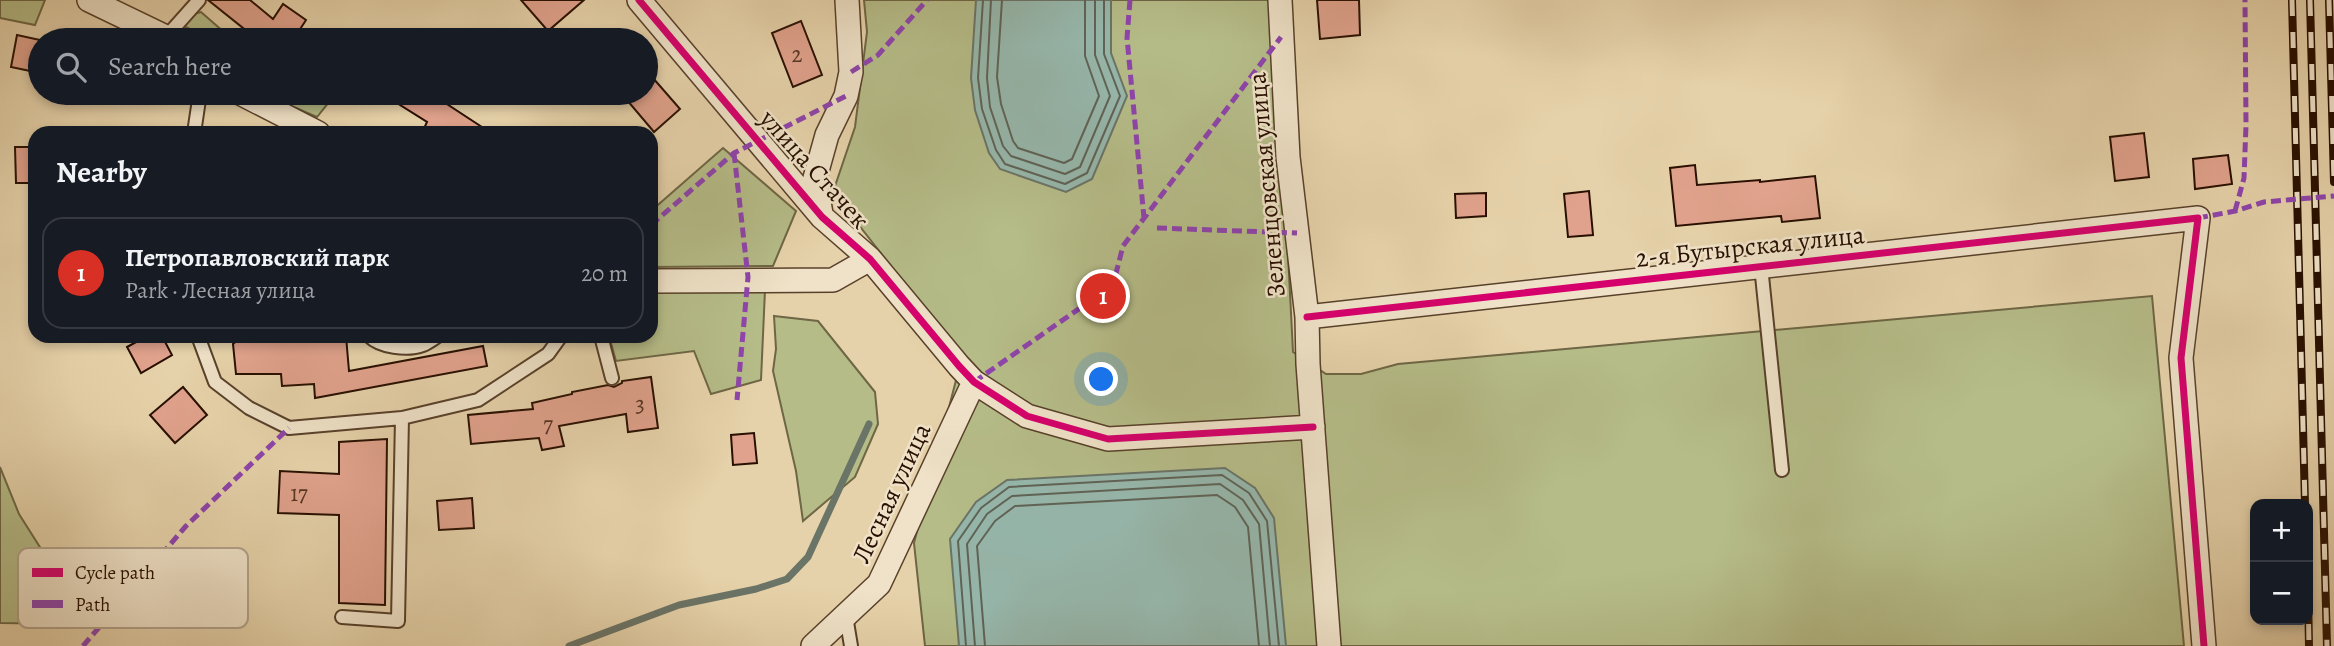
<!DOCTYPE html>
<meta charset="utf-8">
<style>
body{margin:0;font-family:Alegreya,serif;background:#242831;color:#f1f3f6}
.controls{position:absolute;right:21px;bottom:21px;display:grid;overflow:hidden;border-radius:14px;box-shadow:0 4px 10px #0003}
.controls button{width:63px;height:63px;display:grid;place-items:center;padding:0;border:0;border-bottom:2px solid #363941;background:#171b24;color:#f1f3f6;font:35px sans-serif}
.you{position:absolute;left:1102px;top:380px;width:24px;height:24px;margin:-18px;border:5px solid #fff;border-radius:50%;background:#1a73e8;box-shadow:0 0 0 10px #1a73e833}
.badge{display:grid;place-items:center;width:46px;height:46px;border-radius:50%;background:#d93025;color:#fff;font-size:23px;font-weight:700}
.pin{position:absolute;translate:-50% -50%;border:4px solid #fff;box-shadow:0 2px 7px #0006}
.list{margin:0;padding:0;list-style:none}
h2{display:flex;justify-content:space-between;align-items:center;height:91px;margin:0;padding:0 28px;font-size:30px}
h2 small{font-size:23px;font-weight:400;color:#9ea1a6}
.list li{display:grid;grid-template-columns:46px 1fr auto;gap:21px;align-items:center;box-sizing:border-box;height:112px;margin:0 14px 14px;padding:0 14px;border:2px solid #363941;border-radius:21px}
.list b{display:block;font-size:26px;white-space:nowrap}
.list p{margin:0;font-size:23px;white-space:nowrap;color:#9ea1a6}
.list em{font-size:23px;font-style:normal;color:#9ea1a6}
.icon{flex:none;width:38px;height:38px;fill:none;stroke:currentColor;stroke-width:2;stroke-linecap:round;stroke-linejoin:round}
.map{position:relative;flex:none;width:2334px;height:646px;overflow:hidden}
.search{position:absolute;background:#171b24;box-shadow:0 4px 10px #0003;left:28px;top:28px;width:630px;height:77px;display:flex;align-items:center;gap:18px;box-sizing:border-box;padding:0 24px;border-radius:38px;color:#9ea1a6;font-size:26px}
.panel{position:absolute;background:#171b24;box-shadow:0 4px 10px #0003;left:28px;top:126px;width:630px;height:217px;border-radius:21px}
.map>svg:first-child{display:block}
</style>
<div class="map">
<svg width="2334" height="646" viewBox="0 0 2334 646">
<rect width="100%" height="100%" fill="#e6d2aa"/>
<filter id="stains"><feTurbulence type="fractalNoise" baseFrequency=".00286" numOctaves="4"/><feColorMatrix values="0 0 0 0 .2 0 0 0 0 .09 0 0 0 0 .02 0 0 0 .5 -.17"/></filter>
<radialGradient id="worn" r=".72"><stop offset=".6" stop-color="#630" stop-opacity="0"/><stop offset="1" stop-color="#630" stop-opacity=".3"/></radialGradient>
<path fill="#b5bc88" stroke="#6e6644" stroke-width="2" d="M 0,0 L 45,0 L 35,25 L 0,18 Z
M 864,0 L 1275,0 L 1293,352 L 1326,374 L 1361,374 L 1398,364 L 2152,296 L 2184,646 L 925,646 L 914,543 L 962,357 L 833,192 L 855,127 L 867,32 Z
M 201,12 L 233,40 L 210,40 L 173,20 Z
M 261,93 L 314,93 L 329,102 L 317,117 Z
M 723,148 L 796,211 L 773,266 L 651,267 L 651,211 Z
M 651,290 L 765,290 L 761,380 L 711,394 L 694,351 L 616,361 L 609,336 L 651,336 Z
M 774,316 L 818,321 L 875,392 L 878,424 L 855,477 L 803,521 L 796,471 L 773,371 L 776,349 Z
M 0,467 L 19,514 L 62,582 L 74,624 L 0,623 Z"/>
<path fill="#96b7ac" stroke="#6a7467" stroke-width="2" d="M 976,0 L 1111,0 L 1111,53 L 1127,96 L 1092,179 L 1066,192 L 1000,169 L 989,153 L 975,110 L 971,78 Z
M 1225,468 L 1255,488 L 1274,518 L 1286,646 L 959,646 L 950,539 L 976,502 L 1007,480 Z"/>
<g fill="none" stroke-linecap="round" stroke-linejoin="round">
<path stroke="#5f6356" stroke-width="2" d="M 983,0 L 978,78 L 982,109 L 996,150 L 1005,164 L 1065,184 L 1087,173 L 1120,96 L 1104,54 L 1104,0
M 991,0 L 987,78 L 990,107 L 1003,146 L 1011,156 L 1065,174 L 1080,167 L 1110,96 L 1095,55 L 1095,0
M 1002,0 L 997,77 L 1001,104 L 1013,141 L 1018,148 L 1064,163 L 1072,159 L 1099,96 L 1085,56 L 1085,0
M 966,646 L 958,541 L 981,508 L 1009,487 L 1222,475 L 1249,493 L 1267,521 L 1279,646
M 975,646 L 967,544 L 987,514 L 1012,496 L 1220,484 L 1243,500 L 1259,524 L 1270,646
M 985,646 L 977,546 L 995,521 L 1015,506 L 1217,495 L 1235,507 L 1248,527 L 1259,646"/>
<path stroke="#6a7467" stroke-width="7" d="M 569,646 L 679,605 L 756,589 L 787,579 L 808,557 L 869,424"/>
</g>
<path fill="#e0a28c" stroke="#280f00" stroke-width="2" d="M 208,0 L 250,0 L 273,19 L 283,4 L 306,20 L 295,37 L 299,40 L 258,40 Z
M 521,0 L 584,0 L 548,31 Z
M 1317,0 L 1359,0 L 1360,35 L 1320,39 Z
M 801,21 L 822,75 L 793,87 L 772,33 Z
M 17,35 L 40,40 L 35,72 L 11,67 Z
M 646,70 L 680,109 L 654,132 L 621,93 L 646,93 Z
M 381,93 L 430,93 L 491,133 L 422,133 L 427,122 Z
M 2144,133 L 2149,177 L 2115,181 L 2110,137 Z
M 15,147 L 35,147 L 35,183 L 16,183 Z
M 2228,155 L 2232,184 L 2195,189 L 2193,159 Z
M 1695,165 L 1697,185 L 1760,180 L 1760,182 L 1815,176 L 1820,218 L 1782,222 L 1781,216 L 1676,226 L 1670,168 Z
M 1589,191 L 1593,235 L 1568,237 L 1564,194 Z
M 1486,193 L 1486,216 L 1456,218 L 1455,194 Z
M 147,336 L 162,336 L 172,355 L 141,373 L 127,347 Z
M 242,336 L 346,336 L 349,371 L 483,346 L 487,366 L 315,398 L 314,384 L 282,386 L 281,374 L 236,374 L 233,344 Z
M 651,377 L 658,428 L 628,432 L 626,414 L 559,426 L 564,446 L 542,450 L 539,438 L 471,444 L 468,415 L 533,409 L 532,403 L 572,394 L 572,392 L 608,385 L 614,387 L 622,383 L 622,381 Z
M 183,387 L 207,415 L 175,443 L 150,415 Z
M 754,433 L 757,463 L 733,465 L 731,435 Z
M 387,439 L 385,605 L 339,603 L 339,515 L 278,513 L 280,471 L 339,474 L 339,442 Z
M 472,498 L 474,528 L 439,530 L 437,501 Z"/>
<g fill="none" stroke-linecap="round" stroke-linejoin="round">
<g stroke="#58402a" stroke-width="16">
<path id="service" d="M 166,37 L 199,0
M 194,133 L 200,93
M 1761,266 L 1782,470
M 198,336 L 215,382 L 249,408 L 289,428 L 402,418 L 478,400 L 548,354 L 561,336
M 369,336 C 380,347 407,351 423,345 C 428,343 433,339 438,336
M 601,336 L 612,378
M 846,616 L 851,646
M 342,617 L 398,621 L 402,418"/>
</g>
<g stroke="#58402a" stroke-width="26">
<path id="minor" d="M 89,0 L 172,40
M 639,0 L 822,217 L 870,259 L 959,366 L 974,382 L 1027,416 L 1108,439 L 1313,427
M 1280,0 L 1288,157 L 1307,317 L 1308,364 L 1329,646
M 240,93 L 318,133
M 821,214 L 815,178 L 827,135 L 846,96 L 851,72 L 847,0
M 651,281 L 833,280 L 870,259
M 1307,317 L 2198,218 L 2181,358 L 2204,646
M 813,646 L 879,584 L 974,382"/>
</g>
<use href="#service" stroke="#efe2c8" stroke-width="12"/>
<use href="#minor" stroke="#efe2c8" stroke-width="23"/>
<g stroke="#280f00" stroke-width="8">
<path id="rail" d="M 2292,0 L 2305,504
M 2310,0 L 2327,646
M 2329,0 L 2334,182
M 2308,592 L 2309,646"/>
</g>
<use href="#rail" stroke="#efe2c8" stroke-width="5" stroke-dasharray="16" stroke-linecap="butt"/>
<path stroke="#8e44ad" stroke-width="5" stroke-dasharray="10 5" stroke-linecap="butt" d="M 1130,0 L 1127,38 L 1144,218
M 851,72 L 878,55 L 927,0
M 734,153 L 748,277 L 737,400
M 2235,211 L 2244,178 L 2246,125 L 2245,0
M 2198,218 L 2235,211 L 2264,202 L 2334,196
M 651,225 L 734,153 L 846,96
M 1157,228 L 1297,233
M 974,382 L 1113,285 L 1123,246 L 1281,37
M 83,646 L 186,526 L 289,428"/>
<g stroke="#efe2c8" stroke-width="11">
<path id="cycleway" d="M 639,0 L 822,217 L 870,259 L 959,366 L 974,382 L 1027,416 L 1108,439 L 1313,427
M 1307,317 L 2198,218 L 2181,358 L 2204,646"/>
</g>
<use href="#cycleway" stroke="#d6006c" stroke-width="7"/>
</g>
<g text-anchor="middle" stroke-width="5" stroke-linejoin="round" paint-order="stroke">
<g font-size="23" fill="#563423">
<text x="797" y="62">2</text>
<text x="640" y="412">3</text>
<text x="548" y="432">7</text>
<text x="299" y="501">17</text>
</g>
<g font-size="26" fill="#280f00" stroke="#efe2c8">
<text transform="translate(815 169) rotate(48)" y="9">улица Стачек</text>
<text transform="translate(1266 185) rotate(-95)" y="9">Зеленцовская улица</text>
<text transform="translate(1750 246) rotate(-6)" y="9">2-я Бутырская улица</text>
<text transform="translate(891 493) rotate(-65)" y="9">Лесная улица</text>
</g>
</g>
<rect x="18" y="548" width="230" height="80" rx="10" fill="#efe2c8" stroke="#b3a38c" stroke-width="2"/>
<rect x="32" y="568" width="31" height="9" fill="#d6006c"/>
<rect x="32" y="600" width="31" height="8" fill="#8e44ad"/>
<g font-size="19" fill="#280f00">
<text x="75" y="579">Cycle path</text>
<text x="75" y="611">Path</text>
</g>
<rect width="100%" height="100%" filter="url(#stains)"/>
<rect width="100%" height="100%" fill="url(#worn)"/>
</svg>
<div class="controls">
<button>+</button>
<button>−</button>
</div>
<div class="you"></div>
<div class="pin badge" style="left:1103px;top:296px">1</div>
<div class="search"><svg class="icon" aria-label="search" viewBox="0 0 24 24"><circle cx="10" cy="10" r="6"/><path d="M15 15l6 6"/></svg>Search here</div>
<section class="panel">
<h2>Nearby<small></small></h2>
<ul class="list">
<li><span class="badge">1</span><div><b>Петропавловский парк</b><p>Park · Лесная улица</p></div><em>20 m</em></li>
</ul>
</section>
</div>
